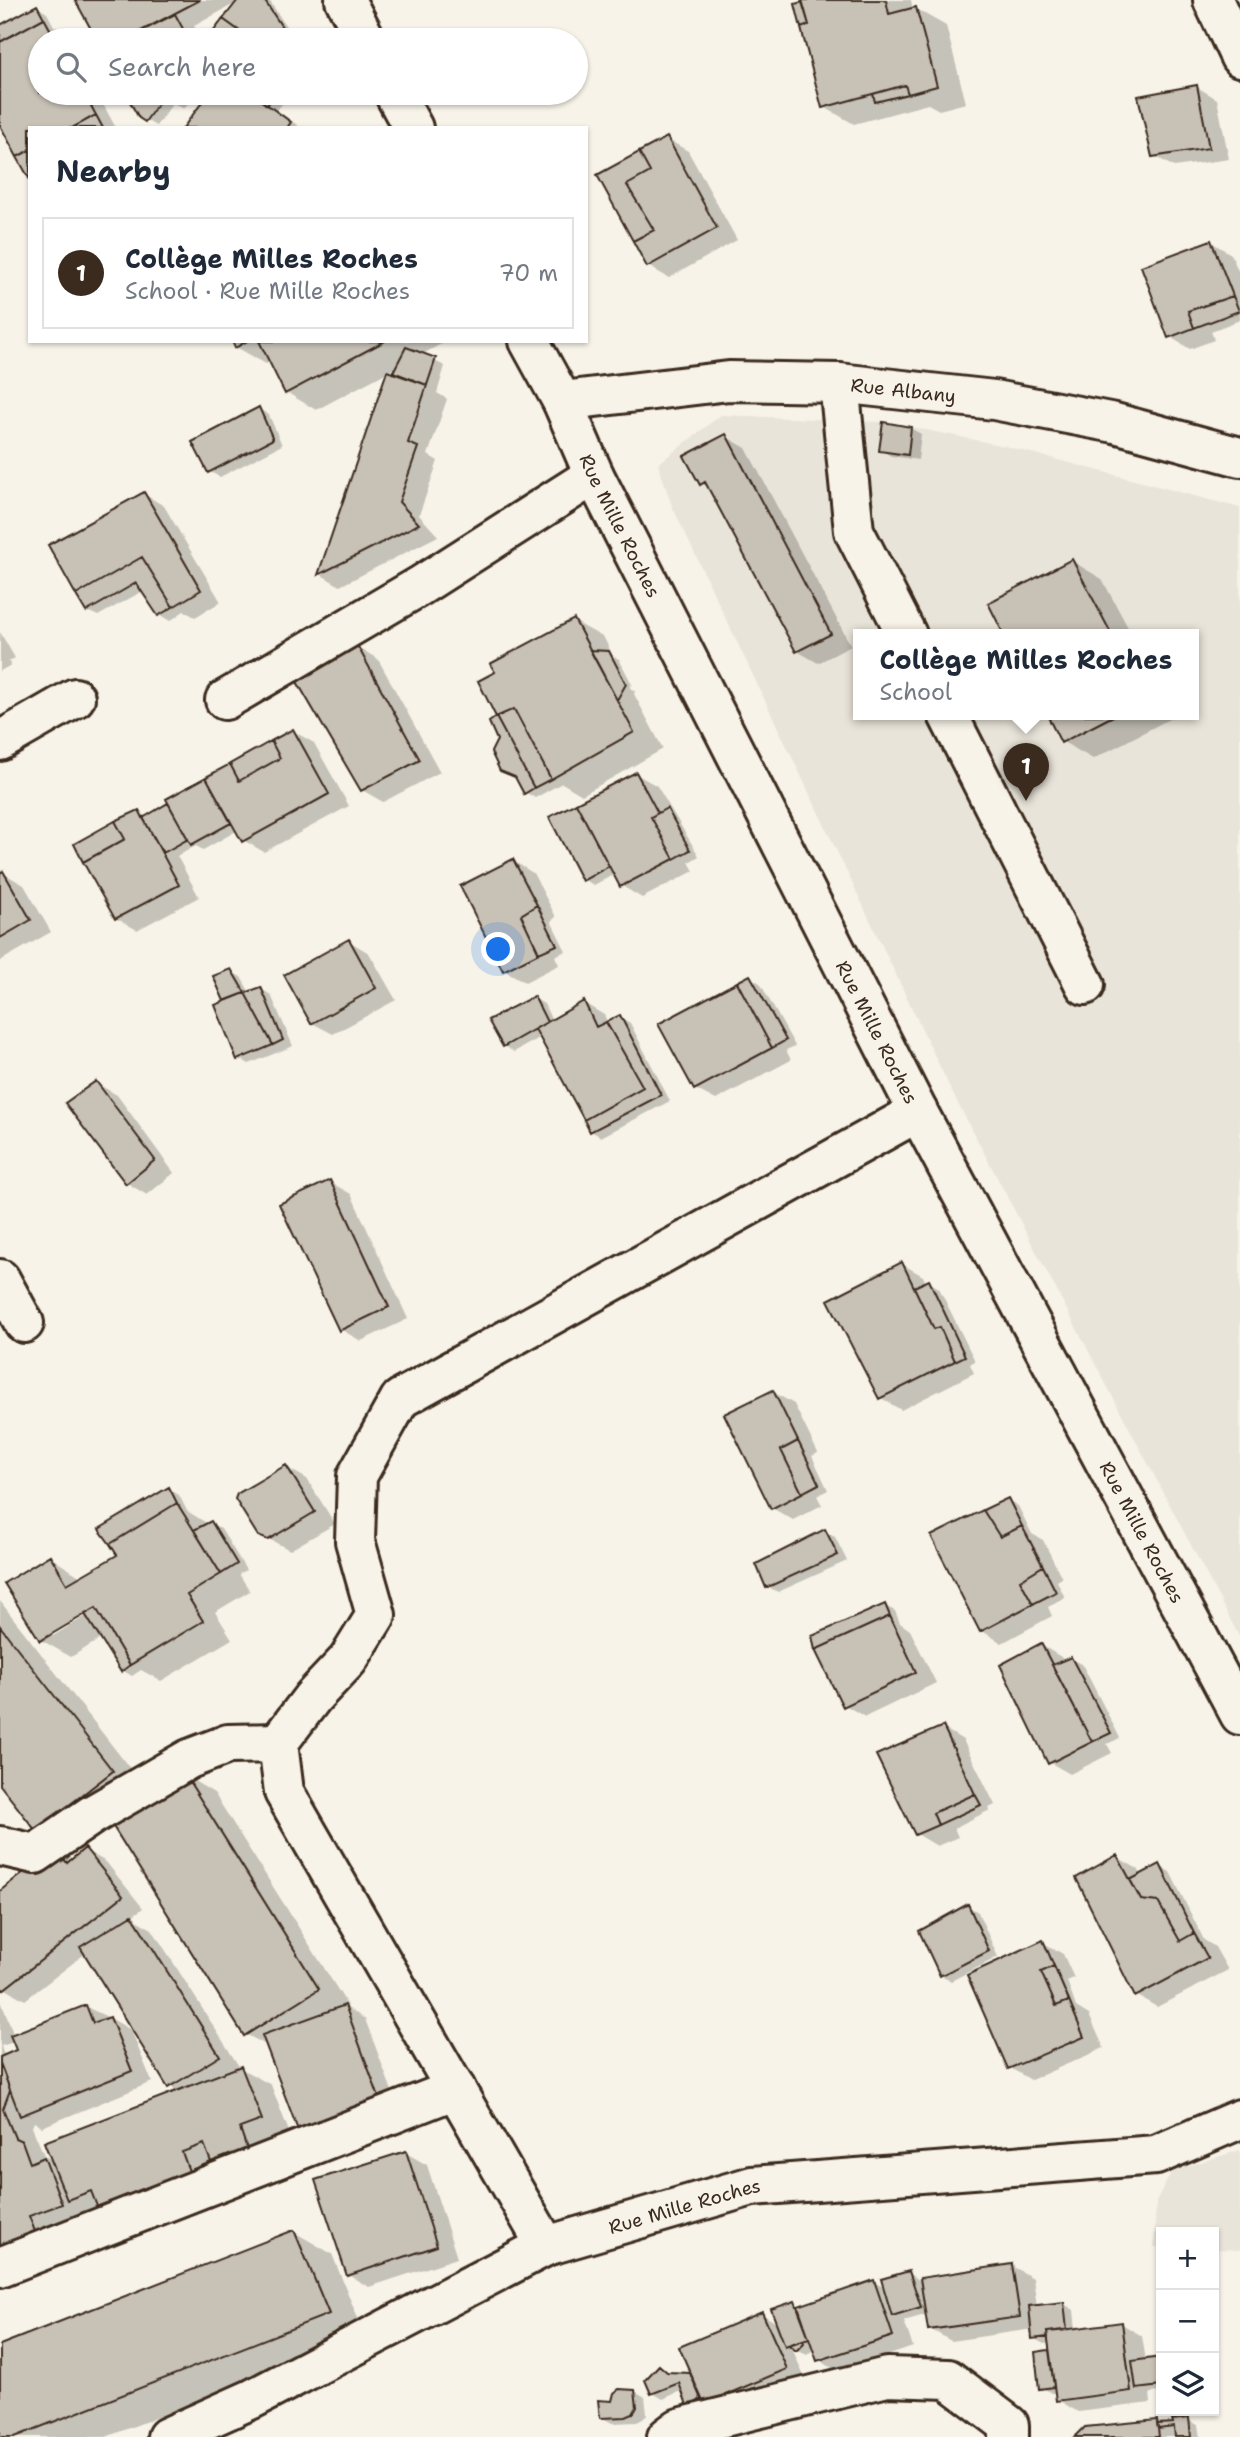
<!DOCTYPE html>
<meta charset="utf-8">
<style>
body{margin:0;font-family:"Shantell Sans",sans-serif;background:#f6f6f7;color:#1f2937}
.controls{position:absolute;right:21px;bottom:21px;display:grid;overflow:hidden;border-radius:0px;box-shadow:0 2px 5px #0004}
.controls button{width:63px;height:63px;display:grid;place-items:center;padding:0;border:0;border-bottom:2px solid #e0e1e3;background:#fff;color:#1f2937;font:35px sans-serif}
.you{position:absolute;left:499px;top:950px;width:24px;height:24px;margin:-18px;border:5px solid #fff;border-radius:50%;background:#1a73e8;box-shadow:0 0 0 10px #1a73e833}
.badge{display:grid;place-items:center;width:46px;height:46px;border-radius:50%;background:#3b2a1e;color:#fff;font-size:23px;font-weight:700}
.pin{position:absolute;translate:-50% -58px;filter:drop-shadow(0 2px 4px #0008)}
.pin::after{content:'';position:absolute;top:37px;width:24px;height:21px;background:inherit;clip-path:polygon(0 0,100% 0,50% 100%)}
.popup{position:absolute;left:853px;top:629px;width:346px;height:91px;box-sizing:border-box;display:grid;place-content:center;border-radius:0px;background:#fff;filter:drop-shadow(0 2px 5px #0005);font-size:23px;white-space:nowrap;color:#747a83}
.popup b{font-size:26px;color:#1f2937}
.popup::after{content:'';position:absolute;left:50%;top:100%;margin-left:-14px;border:14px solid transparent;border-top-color:#fff}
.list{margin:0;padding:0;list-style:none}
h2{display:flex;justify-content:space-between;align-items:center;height:91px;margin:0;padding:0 28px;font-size:30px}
h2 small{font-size:23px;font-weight:400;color:#747a83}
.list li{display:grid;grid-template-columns:46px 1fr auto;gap:21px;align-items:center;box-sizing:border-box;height:112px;margin:0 14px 14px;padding:0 14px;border:2px solid #e0e1e3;border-radius:0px}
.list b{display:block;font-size:26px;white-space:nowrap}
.list p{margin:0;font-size:23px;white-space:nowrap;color:#747a83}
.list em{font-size:23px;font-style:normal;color:#747a83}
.icon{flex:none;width:38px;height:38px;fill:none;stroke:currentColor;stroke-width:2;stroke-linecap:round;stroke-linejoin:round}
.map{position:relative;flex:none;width:1240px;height:2437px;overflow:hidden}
.search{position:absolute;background:#fff;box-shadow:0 2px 5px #0004;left:28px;top:28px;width:560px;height:77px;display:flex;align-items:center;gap:18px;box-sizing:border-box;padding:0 24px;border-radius:38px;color:#747a83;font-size:26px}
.panel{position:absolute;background:#fff;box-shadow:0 2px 5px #0004;left:28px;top:126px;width:560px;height:217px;border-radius:0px}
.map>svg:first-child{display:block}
</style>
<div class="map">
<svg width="1240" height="2437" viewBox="0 0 1240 2437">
<rect width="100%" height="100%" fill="#f7f3e8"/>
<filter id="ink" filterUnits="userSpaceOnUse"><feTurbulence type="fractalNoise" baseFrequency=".0143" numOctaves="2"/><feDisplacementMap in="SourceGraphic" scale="14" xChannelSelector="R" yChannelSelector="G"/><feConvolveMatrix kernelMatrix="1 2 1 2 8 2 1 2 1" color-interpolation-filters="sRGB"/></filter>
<g filter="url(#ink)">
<path fill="#e9e4d9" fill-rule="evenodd" d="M 721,415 L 883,422 L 911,427 L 1005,446 L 1240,508 L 1240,1638 L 953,1094 L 672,506 L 658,464 ZM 858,635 L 1194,635 L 1194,715 L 858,715 Z
M 1240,2150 L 1240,2250 L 1214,2249 L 1214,2232 L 1161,2232 L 1161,2247 L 1154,2247 L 1156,2201 L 1172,2171 Z"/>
<path fill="#0003" fill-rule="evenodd" d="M 77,0 L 234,0 L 236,3 L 194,26 L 202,40 L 99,40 Z
M 240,0 L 269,0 L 291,34 L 286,40 L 209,40 Z
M 804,0 L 911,0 L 913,10 L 916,9 L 946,26 L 966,103 L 939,110 L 928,104 L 854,124 L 824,107 L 802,4 L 806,6 Z
M 37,7 L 47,13 L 54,26 L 64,32 L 69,40 L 40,40 L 40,93 L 97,93 L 116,128 L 30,128 L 0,122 L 0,27 Z
M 1197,87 L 1217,99 L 1229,159 L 1174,167 L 1153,155 Z
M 127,93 L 196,93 L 184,109 L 173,103 L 156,126 L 140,117 Z
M 212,93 L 272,93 L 284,102 L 277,110 L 301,128 L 185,128 Z
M 667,139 L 688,151 L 737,240 L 669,278 L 648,266 Z
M 1211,242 L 1231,254 L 1240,275 L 1240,320 L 1211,331 L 1214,340 L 1190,349 L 1170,337 Z
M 234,341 L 447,341 L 421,355 L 445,366 L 437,393 L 447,399 L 428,455 L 438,461 L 419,515 L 438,536 L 340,586 L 320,574 L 389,373 L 401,377 L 402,376 L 395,372 L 397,367 L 316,410 L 286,392 L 271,361 L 266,364 L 236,347 Z
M 259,409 L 269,415 L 282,445 L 220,477 L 210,472 Z
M 910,428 L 921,434 L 918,460 L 891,456 L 881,450 Z
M 725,436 L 746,448 L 851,646 L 818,663 L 797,651 L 711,489 L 701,483 Z
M 144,494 L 164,506 L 221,602 L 195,617 L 184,611 L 170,621 L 160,615 L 143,591 L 98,616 L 87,611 Z
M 1072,561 L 1102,579 L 1132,635 L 1006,635 Z
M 574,621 L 604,638 L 613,656 L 619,659 L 633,686 L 630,684 L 630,688 L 635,691 L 634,694 L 663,749 L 582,795 L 562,783 L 535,798 L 525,792 L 518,778 L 502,770 L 498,740 L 500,718 Z
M 0,632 L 15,658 L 9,661 L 11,665 L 0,671 Z
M 357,647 L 378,659 L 440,772 L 383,802 L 362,790 Z
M 1049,715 L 1174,715 L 1175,716 L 1093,759 L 1063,742 Z
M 293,731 L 314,743 L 349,806 L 264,852 L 243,840 L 238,830 L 203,850 L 196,846 L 177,856 L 199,897 L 137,930 L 116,918 L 138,812 L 148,817 L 171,804 L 168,800 Z
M 636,774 L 657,786 L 699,856 L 689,862 L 694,871 L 642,898 L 622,886 L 615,874 L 594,885 L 584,880 Z
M 513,861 L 533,873 L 556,917 L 551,921 L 566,951 L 555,956 L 559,965 L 525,982 L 504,970 Z
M 3,873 L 24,885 L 51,932 L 0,961 L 0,875 Z
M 349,941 L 369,953 L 396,1000 L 333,1034 L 312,1023 Z
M 230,971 L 241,977 L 250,993 L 261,989 L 271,995 L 293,1046 L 249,1064 L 239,1058 L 226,1002 L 216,977 Z
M 750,977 L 760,983 L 795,1046 L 786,1050 L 791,1060 L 716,1100 L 695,1089 Z
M 534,998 L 544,1004 L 552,1021 L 584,1003 L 604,1015 L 608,1023 L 620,1017 L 630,1023 L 670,1101 L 601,1137 L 591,1131 L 541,1037 L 514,1052 L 504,1046 Z
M 96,1083 L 117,1095 L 174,1173 L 147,1195 L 127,1183 Z
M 330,1182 L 351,1194 L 408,1319 L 361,1341 L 340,1329 Z
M 902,1264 L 923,1276 L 926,1283 L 929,1282 L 939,1288 L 975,1361 L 970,1364 L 974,1373 L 901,1410 L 881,1398 Z
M 773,1392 L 794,1404 L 818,1453 L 812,1456 L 828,1490 L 817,1496 L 822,1505 L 793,1520 L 772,1508 Z
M 286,1467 L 307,1479 L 335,1524 L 290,1550 L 259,1534 Z
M 169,1489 L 179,1495 L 187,1511 L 208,1524 L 211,1523 L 221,1529 L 246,1570 L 239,1574 L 250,1591 L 215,1612 L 232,1639 L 161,1681 L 141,1670 L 132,1676 L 122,1670 L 102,1638 L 71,1657 L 41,1640 L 50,1557 L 81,1577 L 119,1556 ZM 102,1602 L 104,1605 L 53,1636 L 53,1632 Z
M 1008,1500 L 1018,1506 L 1032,1534 L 1043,1540 L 1062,1578 L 1057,1581 L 1065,1598 L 1048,1607 L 1052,1616 L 1002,1643 L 982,1631 Z
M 825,1531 L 835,1537 L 847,1561 L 778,1592 L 768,1587 Z
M 0,1601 L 149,1793 L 184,1775 L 214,1793 L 348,2006 L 346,2007 L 365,2019 L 401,2115 L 245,2034 L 112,1822 L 74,1851 L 37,1830 L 0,1782 Z
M 885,1606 L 895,1611 L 900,1623 L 910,1630 L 936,1683 L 865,1717 L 845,1705 Z
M 1041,1645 L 1061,1657 L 1064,1662 L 1071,1659 L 1082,1664 L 1120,1738 L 1107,1744 L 1112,1753 L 1070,1774 L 1049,1762 Z
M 943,1728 L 963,1740 L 995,1805 L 989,1808 L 990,1810 L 954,1828 L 958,1837 L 937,1846 L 917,1834 Z
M 56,1850 L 73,1860 L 85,1850 L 106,1862 L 143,1908 L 131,1917 L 152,1929 L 240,2068 L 271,2085 L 291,2137 L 98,2216 L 86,2210 L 91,2221 L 0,2271 L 0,1998 L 14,2036 L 86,2007 L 110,2018 L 131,2030 L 152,2082 L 42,2127 L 34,2122 L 32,2127 L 44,2155 L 53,2161 L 179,2092 L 170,2086 L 86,1953 L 25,2000 L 4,1988 L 0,1983 L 0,1893 ZM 14,2042 L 18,2051 L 8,2055 L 3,2053 L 1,2046 Z
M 1117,1857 L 1138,1869 L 1142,1876 L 1160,1866 L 1170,1872 L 1204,1940 L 1215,1947 L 1228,1970 L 1157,2007 L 1136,1995 Z
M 968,1906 L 978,1912 L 998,1957 L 951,1981 L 941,1975 Z
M 1042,1942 L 1063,1954 L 1074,1978 L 1067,1981 L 1076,2007 L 1089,2015 L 1104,2048 L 1031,2080 L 1010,2068 Z
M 406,2153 L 427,2165 L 457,2258 L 369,2287 L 348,2275 Z
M 294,2232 L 332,2254 L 365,2336 L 106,2437 L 0,2437 L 0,2347 Z
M 1012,2266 L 1033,2278 L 1037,2307 L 1064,2304 L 1074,2310 L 1076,2330 L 1122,2324 L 1142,2336 L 1146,2361 L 1161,2359 L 1161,2392 L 1150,2393 L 1151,2403 L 1078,2412 L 1058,2400 L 1057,2393 L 1051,2393 L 1041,2387 L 1049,2352 L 1052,2354 L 1050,2343 L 1044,2344 L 1033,2338 L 1033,2329 L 951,2341 L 930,2329 L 928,2314 L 904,2321 L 913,2347 L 839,2372 L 819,2360 L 815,2348 L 807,2355 L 792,2348 L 806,2381 L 690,2407 L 683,2390 L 663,2399 L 653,2393 L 670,2374 L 690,2375 L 694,2377 L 762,2314 L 778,2324 L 794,2303 L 801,2307 L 874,2282 L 885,2288 L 909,2273 L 919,2280 Z
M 635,2391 L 645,2397 L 647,2414 L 643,2419 L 637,2422 L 612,2423 L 601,2417 L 614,2403 Z
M 1172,2411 L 1194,2411 L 1176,2413 Z
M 1188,2420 L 1198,2425 L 1200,2437 L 1077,2437 L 1156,2422 L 1163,2425 Z"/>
<path fill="#c8c1b6" stroke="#3b2a1e" stroke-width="2" d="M 75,0 L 200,0 L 124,40 L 97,40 Z
M 238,0 L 264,0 L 282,27 L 272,40 L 252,40 L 223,19 Z
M 802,0 L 886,0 L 889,14 L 916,7 L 937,86 L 908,94 L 905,85 L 822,108 L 801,28 L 809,25 Z
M 802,2 L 809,25 L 801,28 L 795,4 Z
M 37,5 L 44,18 L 0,42 L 0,25 Z
M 175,14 L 189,40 L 132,40 L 130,37 Z
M 44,18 L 56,40 L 40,40 L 40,93 L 84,93 L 96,115 L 72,128 L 30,128 L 30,150 L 17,157 L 0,125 L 0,42 Z
M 223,19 L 252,40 L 207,40 Z
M 905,85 L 908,94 L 875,102 L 873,94 Z
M 1197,85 L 1209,148 L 1152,157 L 1138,96 Z
M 125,93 L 159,93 L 162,98 L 145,122 L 139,118 Z
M 209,93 L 251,93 L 291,122 L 287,128 L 183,128 Z
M 251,93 L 273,93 L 275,95 L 267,105 Z
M 96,115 L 103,128 L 72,128 Z
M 667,137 L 717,228 L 647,267 L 633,241 L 654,230 L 627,185 L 650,172 L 639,152 Z
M 30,150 L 30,180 L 17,157 Z
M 639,152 L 650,172 L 627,185 L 654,230 L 633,241 L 597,175 Z
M 1211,240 L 1233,296 L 1188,311 L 1194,328 L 1168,338 L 1141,266 Z
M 1233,296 L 1239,311 L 1194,328 L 1188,311 Z
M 232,341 L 247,341 L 235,348 Z
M 259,341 L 385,341 L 285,394 Z
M 406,347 L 436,358 L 427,385 L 393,372 Z
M 387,371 L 427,385 L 408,443 L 418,447 L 399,502 L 419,524 L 318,575 Z
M 259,407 L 273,439 L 208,473 L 192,442 Z
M 883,422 L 911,427 L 908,455 L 879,451 Z
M 726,434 L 831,634 L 796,652 L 705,482 L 700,485 L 684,456 Z
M 144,492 L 201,590 L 173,607 L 142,557 L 76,595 L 48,545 Z
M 142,557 L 173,607 L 158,616 L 136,583 L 86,612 L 76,595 Z
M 1072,559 L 1112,635 L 1004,635 L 988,603 Z
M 574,619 L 634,732 L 551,779 L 514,709 L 496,717 L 478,681 L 495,672 L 490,664 Z
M 357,645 L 420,760 L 361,791 L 296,680 Z
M 590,650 L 609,651 L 626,684 L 617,700 Z
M 514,709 L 551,779 L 534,788 L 496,717 Z
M 1047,715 L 1115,715 L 1061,743 Z
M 496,717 L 534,788 L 524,794 L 515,777 L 500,771 L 491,752 L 497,740 L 489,722 Z
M 293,729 L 329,794 L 242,842 L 206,777 L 230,764 L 239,781 L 280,758 L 271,741 Z
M 271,741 L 280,758 L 239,781 L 230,764 Z
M 636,772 L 658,813 L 651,817 L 674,859 L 620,887 L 576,803 Z
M 206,777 L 231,823 L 191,845 L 166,799 Z
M 168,803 L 188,839 L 163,853 L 143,818 Z
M 576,803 L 609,866 L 582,881 L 549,817 Z
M 667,808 L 690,850 L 674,859 L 651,817 Z
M 139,810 L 179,885 L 115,919 L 83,862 L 125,839 L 115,821 Z
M 115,821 L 125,839 L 83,862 L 74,844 Z
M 513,859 L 537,905 L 521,915 L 539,953 L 503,971 L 460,886 Z
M 3,871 L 31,920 L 0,938 L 0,873 Z
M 537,905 L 557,945 L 539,953 L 521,915 Z
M 349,939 L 376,988 L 311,1024 L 284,975 Z
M 231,969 L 245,993 L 224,1001 L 213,976 Z
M 750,975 L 786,1040 L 772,1048 L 737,982 Z
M 737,982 L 772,1048 L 694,1090 L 658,1024 Z
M 261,987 L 283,1040 L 273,1045 L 245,993 Z
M 245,993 L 273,1045 L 237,1060 L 215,1005 Z
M 534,996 L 547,1022 L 503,1047 L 488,1020 Z
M 584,1001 L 596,1027 L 606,1022 L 643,1087 L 584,1120 L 535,1029 Z
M 620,1015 L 661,1095 L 590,1132 L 584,1120 L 643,1087 L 606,1022 Z
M 96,1081 L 155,1160 L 126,1184 L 65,1103 Z
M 330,1180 L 389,1307 L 339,1331 L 279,1204 Z
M 902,1262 L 934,1329 L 940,1327 L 955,1361 L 879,1399 L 828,1300 Z
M 929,1280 L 965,1356 L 955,1361 L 940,1327 L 934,1329 L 914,1287 Z
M 773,1390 L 798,1441 L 781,1450 L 802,1493 L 771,1509 L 724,1414 Z
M 798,1441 L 819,1484 L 802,1493 L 781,1450 Z
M 286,1465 L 315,1512 L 268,1540 L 258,1536 L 235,1499 L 237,1494 Z
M 169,1487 L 177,1503 L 110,1544 L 99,1529 Z
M 1008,1498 L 1022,1526 L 1000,1537 L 983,1510 Z
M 177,1503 L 221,1574 L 187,1595 L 203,1621 L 130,1665 L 96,1608 L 40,1641 L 4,1583 L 50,1555 L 67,1584 L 117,1555 L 110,1544 Z
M 983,1510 L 1000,1537 L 1022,1526 L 1043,1566 L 1020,1580 L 1033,1604 L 980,1632 L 931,1536 Z
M 211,1521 L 237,1564 L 221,1574 L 194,1530 Z
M 825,1529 L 838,1555 L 766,1588 L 756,1564 Z
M 1043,1566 L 1056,1592 L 1033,1604 L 1020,1580 Z
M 885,1604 L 890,1616 L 815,1650 L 812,1636 Z
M 96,1608 L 130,1665 L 121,1672 L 85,1614 Z
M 890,1616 L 916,1672 L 843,1707 L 815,1650 Z
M 0,1626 L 113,1771 L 36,1831 L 0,1785 Z
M 1041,1643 L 1092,1742 L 1048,1764 L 1000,1665 Z
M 1071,1657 L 1111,1733 L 1092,1742 L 1052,1665 Z
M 943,1726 L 975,1794 L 933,1813 L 938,1825 L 915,1835 L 876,1755 Z
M 184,1773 L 319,1989 L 244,2036 L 109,1820 Z
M 975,1794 L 981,1805 L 938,1825 L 933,1813 Z
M 55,1847 L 67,1863 L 85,1848 L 123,1896 L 3,1990 L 0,1986 L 0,1891 Z
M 1117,1855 L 1141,1900 L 1158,1902 L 1180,1941 L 1194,1933 L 1208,1958 L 1135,1997 L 1076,1878 Z
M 1160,1864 L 1194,1933 L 1180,1941 L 1158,1902 L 1141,1900 L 1130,1880 Z
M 968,1904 L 989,1951 L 940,1976 L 919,1931 Z
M 132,1915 L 220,2056 L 168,2088 L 80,1947 Z
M 1043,1940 L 1054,1966 L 1041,1972 L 1056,2006 L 1069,2001 L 1084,2037 L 1008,2069 L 967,1975 Z
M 1054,1966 L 1069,2001 L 1056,2006 L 1041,1972 Z
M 86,2005 L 93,2023 L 110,2017 L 132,2071 L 20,2116 L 0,2063 L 0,2057 L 16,2050 L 10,2035 Z
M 345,2005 L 381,2103 L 299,2133 L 262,2035 Z
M 0,2063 L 10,2090 L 3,2109 L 15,2138 L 22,2141 L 30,2163 L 44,2157 L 62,2204 L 29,2216 L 36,2234 L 0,2248 Z
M 241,2066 L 262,2120 L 240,2128 L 247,2149 L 211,2162 L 204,2144 L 182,2152 L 190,2174 L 98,2209 L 91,2191 L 67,2200 L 44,2142 Z
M 406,2151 L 437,2246 L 347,2276 L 315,2180 Z
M 294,2230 L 329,2314 L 15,2437 L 0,2437 L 0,2345 Z
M 1012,2264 L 1020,2317 L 928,2330 L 920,2278 Z
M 909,2271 L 921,2307 L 892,2316 L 881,2279 Z
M 874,2280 L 893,2336 L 817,2361 L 798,2306 Z
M 795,2301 L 809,2338 L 785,2346 L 771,2309 Z
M 1064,2302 L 1067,2330 L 1047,2332 L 1048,2337 L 1032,2339 L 1029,2306 Z
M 762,2312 L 787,2369 L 704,2404 L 679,2347 Z
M 1122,2322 L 1131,2391 L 1056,2401 L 1047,2332 Z
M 803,2340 L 804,2343 L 796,2351 L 789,2345 Z
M 1049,2350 L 1054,2387 L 1039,2389 L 1035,2352 Z
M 1161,2357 L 1161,2386 L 1136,2389 L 1132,2361 Z
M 659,2365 L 667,2372 L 690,2373 L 701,2399 L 688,2408 L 679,2383 L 651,2394 L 645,2380 Z
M 619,2389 L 635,2390 L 637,2407 L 633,2414 L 626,2417 L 600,2418 L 598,2400 L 612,2401 L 614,2393 Z
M 1189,2418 L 1191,2437 L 1175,2437 L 1174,2427 L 1158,2429 L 1157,2424 L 1173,2423 L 1172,2420 Z
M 1157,2420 L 1159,2437 L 1075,2437 L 1085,2427 Z"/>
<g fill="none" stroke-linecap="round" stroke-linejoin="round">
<g stroke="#3b2a1e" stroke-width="44">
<g id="minor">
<path d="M 345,0 L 366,40"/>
<path d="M 1213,0 L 1240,57"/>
<path d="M 394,93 L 413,128"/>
<path id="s1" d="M 529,341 L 562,401 L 594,475 L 918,1112 L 1240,1715"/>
<path d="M 839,383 L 854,531 L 907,635"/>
<path id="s2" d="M 562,401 L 729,381 L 839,383 L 994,400 L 1115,423 L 1240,457"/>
<path d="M 225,700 L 420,586 L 594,475"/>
<path d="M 948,715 L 1085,985"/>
<path d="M 0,741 L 75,698"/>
<path d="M 0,1279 L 24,1323"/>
<path d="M 0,1846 L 35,1854 L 92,1815 L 189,1759 L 228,1744 L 278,1743"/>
<path d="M 546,2246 L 284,1792 L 278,1743 L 313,1697 L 348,1660 L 376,1615 L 355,1541 L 357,1476 L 400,1399 L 918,1112"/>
<path d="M 0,2267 L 456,2089"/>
<path id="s3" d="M 167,2437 L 252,2399 L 546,2246 L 752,2186 L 1156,2155 L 1240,2119"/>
<path d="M 667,2437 L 679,2428 L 887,2377 L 948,2379 L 1009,2425 L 1009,2437"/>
</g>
</g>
<use href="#minor" stroke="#f7f3e8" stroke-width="38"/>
</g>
</g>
<g text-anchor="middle" stroke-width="6" stroke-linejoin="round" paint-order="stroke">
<g font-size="19" fill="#3b2a1e" stroke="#f7f3e8">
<text dy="7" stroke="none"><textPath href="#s2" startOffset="343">Rue Albany</textPath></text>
<text dy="7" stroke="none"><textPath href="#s1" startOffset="206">Rue Mille Roches</textPath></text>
<text dy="7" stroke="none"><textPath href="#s1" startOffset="774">Rue Mille Roches</textPath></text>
<text dy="7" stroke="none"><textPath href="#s1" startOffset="1340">Rue Mille Roches</textPath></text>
<text dy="7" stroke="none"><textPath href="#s3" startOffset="569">Rue Mille Roches</textPath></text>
</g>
</g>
</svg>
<div class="controls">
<button>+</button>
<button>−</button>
<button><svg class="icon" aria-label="layers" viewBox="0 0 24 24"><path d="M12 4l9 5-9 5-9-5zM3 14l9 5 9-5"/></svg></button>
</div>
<div class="you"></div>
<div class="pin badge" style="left:1026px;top:801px">1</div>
<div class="popup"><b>Collège Milles Roches</b>School</div>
<div class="search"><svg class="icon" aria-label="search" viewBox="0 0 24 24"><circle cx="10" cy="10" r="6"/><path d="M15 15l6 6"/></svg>Search here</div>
<section class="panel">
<h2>Nearby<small></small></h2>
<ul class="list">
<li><span class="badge">1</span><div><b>Collège Milles Roches</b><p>School · Rue Mille Roches</p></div><em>70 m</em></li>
</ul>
</section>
</div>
